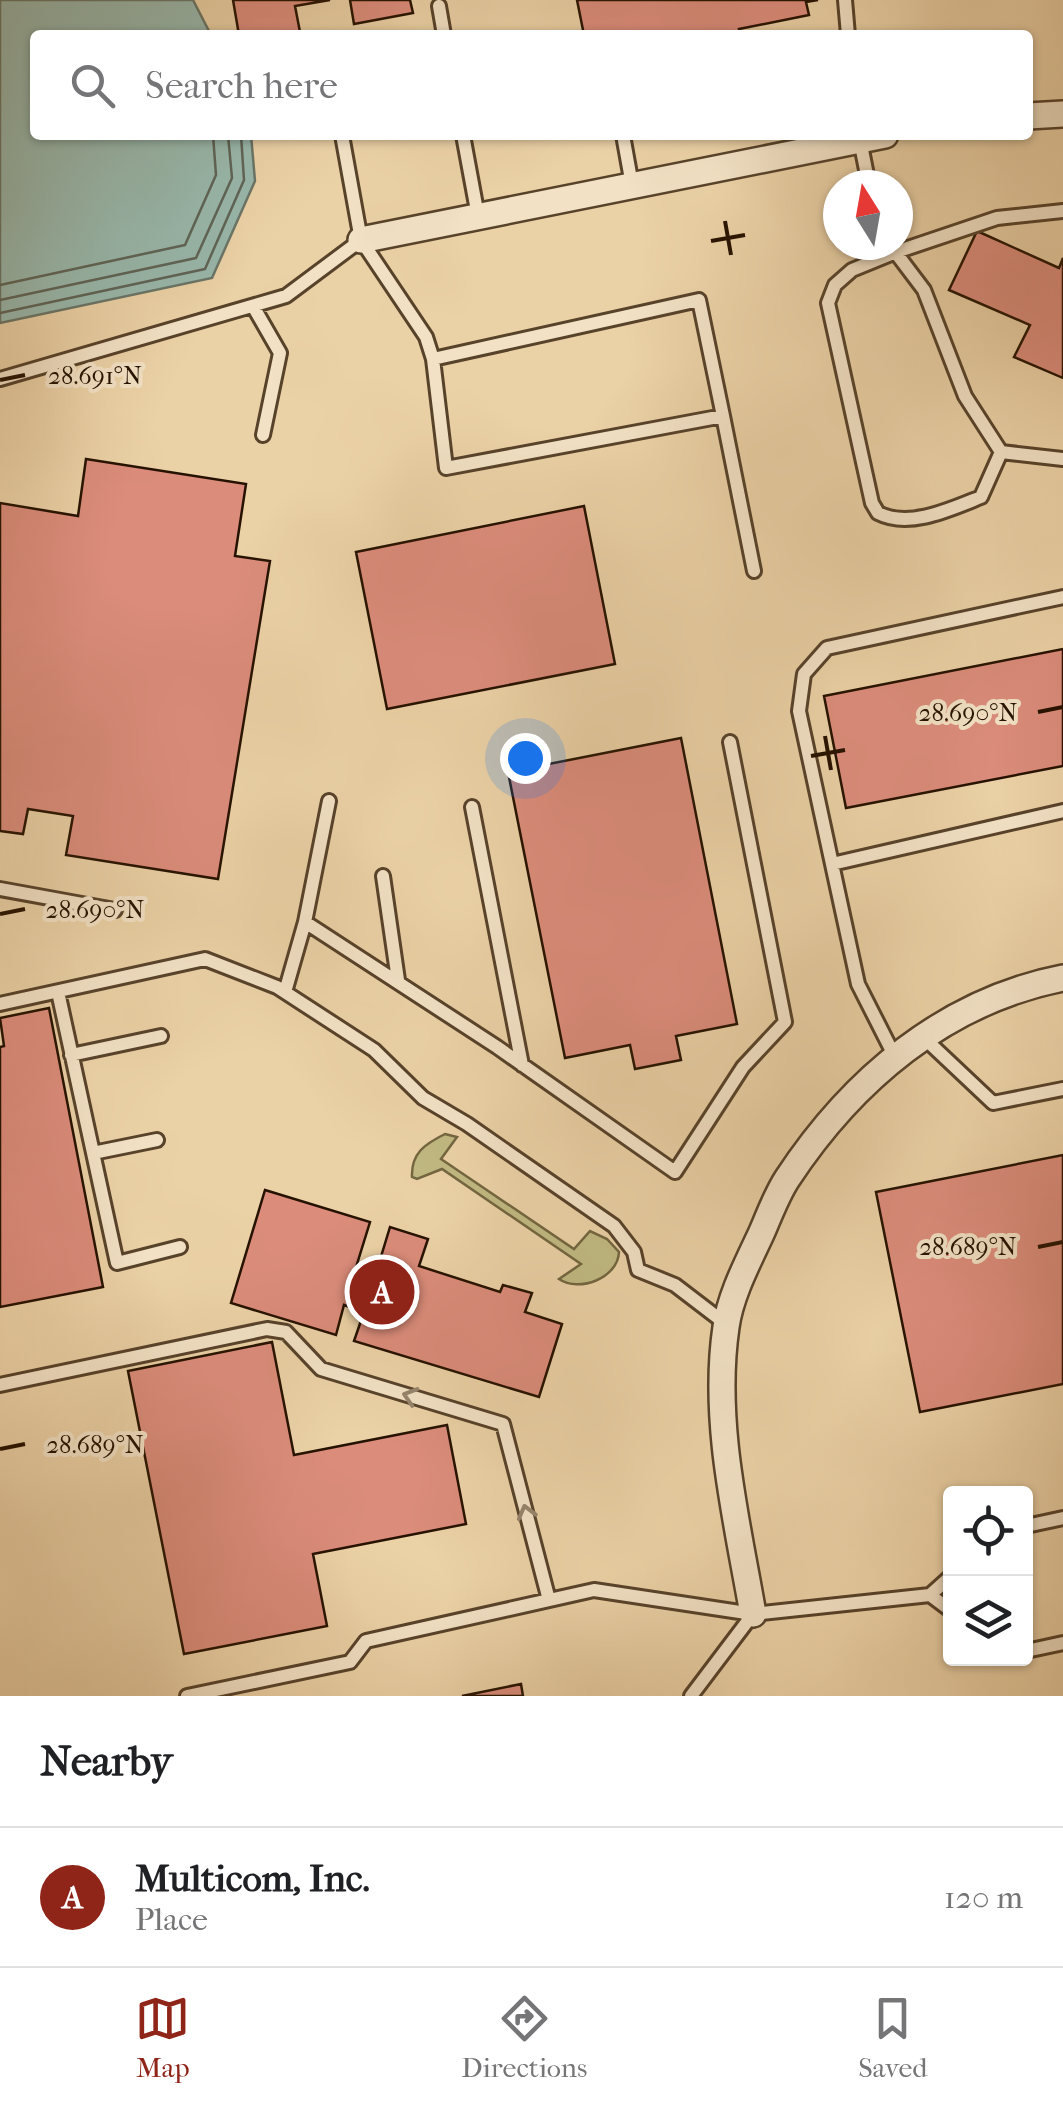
<!DOCTYPE html>
<meta charset="utf-8">
<style>
body{margin:0;font-family:"IM FELL French Canon",serif;background:#f2f2f2;color:#202124}
.controls{position:absolute;right:30px;bottom:30px;display:grid;overflow:hidden;border-radius:10px;box-shadow:0 2px 8px #0004}
.controls button{width:90px;height:90px;display:grid;place-items:center;padding:0;border:0;border-bottom:2px solid #e0e0e0;background:#fff;color:#202124;font:50px sans-serif}
.compass{position:absolute;left:823px;top:170px;width:90px;height:90px;border-radius:50%;background:#fff;box-shadow:0 2px 8px #0004;rotate:349deg}
.you{position:absolute;left:525px;top:758px;width:35px;height:35px;margin:-25px;border:8px solid #fff;border-radius:50%;background:#1a73e8;box-shadow:0 0 0 15px #1a73e833}
.badge{display:grid;place-items:center;width:65px;height:65px;border-radius:50%;background:#8f2418;color:#fff;font-size:32px;font-weight:700}
.pin{position:absolute;translate:-50% -50%;border:5px solid #fff;box-shadow:0 2px 10px #0006}
.list{margin:0;padding:0;list-style:none}
h2{display:flex;justify-content:space-between;align-items:center;height:130px;margin:0;padding:0 40px;font-size:42px}
h2 small{font-size:32px;font-weight:400;color:#757577}
.list li{display:grid;grid-template-columns:65px 1fr auto;gap:30px;align-items:center;box-sizing:border-box;height:140px;padding:0 40px;border-top:2px solid #e0e0e0}
.list b{display:block;font-size:38px;white-space:nowrap}
.list p{margin:0;font-size:32px;white-space:nowrap;color:#757577}
.list em{font-size:32px;font-style:normal;color:#757577}
.icon{flex:none;width:55px;height:55px;fill:none;stroke:currentColor;stroke-width:2;stroke-linecap:round;stroke-linejoin:round}
.map{position:relative;flex:none;width:1063px;height:1696px;overflow:hidden}
.search{position:absolute;background:#fff;box-shadow:0 2px 8px #0004;left:30px;right:30px;top:30px;height:110px;display:flex;align-items:center;gap:25px;box-sizing:border-box;padding:0 35px;border-radius:10px;color:#757577;font-size:38px}
.sheet{height:270px;background:#fff}
nav{display:flex;justify-content:space-around;align-items:center;box-sizing:border-box;height:140px;border-top:2px solid #e0e0e0;background:#fff;font-size:28px;color:#757577}
nav a{display:grid;justify-items:center;gap:5px}
nav .on{color:#8f2418}
.map>svg:first-child{display:block}
</style>
<div class="map">
<svg width="1063" height="1696" viewBox="0 0 1063 1696">
<rect width="100%" height="100%" fill="#ebd1a6"/>
<filter id="stains"><feTurbulence type="fractalNoise" baseFrequency=".002" numOctaves="4"/><feColorMatrix values="0 0 0 0 .2 0 0 0 0 .09 0 0 0 0 .02 0 0 0 .5 -.17"/></filter>
<radialGradient id="worn" r=".72"><stop offset=".6" stop-color="#630" stop-opacity="0"/><stop offset="1" stop-color="#630" stop-opacity=".3"/></radialGradient>
<path fill="#c0b981" stroke="#736640" stroke-width="2.5" d="M 445,1134 L 457,1137 L 441,1159 L 574,1249 L 590,1231 L 607,1239 L 619,1252 C 618,1278 579,1293 559,1279 L 581,1264 L 442,1169 L 417,1179 L 412,1177 C 411,1153 425,1144 445,1134 Z"/>
<path fill="#98b7ab" stroke="#6a7567" stroke-width="2.5" d="M 0,0 L 193,0 L 211,35 L 35,35 L 35,135 L 251,135 L 255,181 L 212,278 L 0,323 Z"/>
<g fill="none" stroke-linecap="round" stroke-linejoin="round">
<path stroke="#5f6456" stroke-width="2.5" d="M 0,285 L 185,245 L 216,175 L 213,135
M 0,300 L 196,258 L 232,178 L 228,135
M 0,313 L 205,269 L 244,180 L 241,135"/>
</g>
<path fill="#db8c7b" stroke="#261200" stroke-width="2.5" d="M 233,0 L 330,0 L 295,6 L 300,32 L 282,35 L 239,35 Z
M 350,0 L 410,0 L 413,13 L 354,24 Z
M 577,0 L 818,0 L 806,2 L 809,15 L 739,29 L 740,35 L 704,35 L 703,32 L 584,35 Z
M 977,231 L 1059,268 L 1063,258 L 1063,378 L 1014,357 L 1030,325 L 949,290 Z
M 86,459 L 246,484 L 235,556 L 270,561 L 218,879 L 66,855 L 73,816 L 28,809 L 23,834 L 0,831 L 0,503 L 78,516 Z
M 584,506 L 615,664 L 387,709 L 356,552 Z
M 1063,649 L 1063,766 L 846,808 L 824,696 Z
M 681,738 L 737,1024 L 676,1036 L 681,1060 L 635,1069 L 630,1045 L 565,1058 L 508,772 Z
M 49,1008 L 103,1287 L 0,1307 L 0,1047 L 4,1046 L 0,1018 Z
M 1063,1155 L 1063,1384 L 920,1412 L 876,1192 Z
M 265,1190 L 370,1222 L 353,1277 L 373,1283 L 390,1227 L 428,1239 L 419,1266 L 500,1292 L 503,1285 L 532,1293 L 525,1312 L 562,1324 L 539,1397 L 354,1341 L 364,1312 L 344,1305 L 336,1335 L 231,1303 Z
M 272,1342 L 294,1455 L 447,1425 L 466,1524 L 313,1554 L 327,1626 L 184,1654 L 128,1371 Z
M 521,1684 L 523,1696 L 462,1696 Z"/>
<g fill="none" stroke-linecap="round" stroke-linejoin="round">
<g stroke="#57422a" stroke-width="18">
<path id="lane" d="M 845,0 L 848,35
M 439,6 L 444,35
M 342,135 L 361,240 L 426,337 L 433,359 L 446,468 L 723,416 L 754,571
M 463,135 L 478,216
M 623,135 L 632,185
M 860,140 L 869,185
M 890,245 L 924,290 L 965,396 L 1001,452 L 1063,459
M 253,306 L 280,353 L 263,435
M 433,359 L 699,300 L 723,416
M 0,379 L 286,296 L 361,240
M 1001,452 L 981,497 C 951,509 909,529 878,513 L 872,503 L 828,303 L 835,285 L 852,270 L 896,252 L 997,218 L 1063,211
M 1063,597 L 827,648 L 804,674 L 799,711 L 832,864 L 1063,811
M 472,807 L 522,1065
M 832,864 L 858,984 L 894,1055
M 383,876 L 398,980
M 0,889 L 115,910
M 305,922 L 497,1047 L 675,1172 L 743,1067 L 785,1022 L 730,742
M 58,992 L 117,1263 L 180,1247
M 285,992 L 305,922 L 329,801
M 0,1004 L 205,959 L 277,987 L 374,1050 L 423,1098 L 467,1124 L 614,1226 L 634,1252 L 638,1270 L 675,1285 L 726,1324
M 923,1037 L 993,1103 L 1063,1089
M 71,1055 L 161,1036
M 93,1153 L 157,1140
M 0,1385 L 267,1329 L 286,1332 L 321,1369 L 503,1424 L 549,1600
M 1026,1526 L 1063,1518
M 930,1595 L 950,1610
M 1026,1651 L 1063,1643
M 187,1696 L 350,1662 L 366,1641 L 594,1590 L 753,1614 L 930,1595 L 950,1577
M 691,1696 L 753,1614"/>
</g>
<g stroke="#57422a" stroke-width="30">
<path id="street" d="M 1028,116 L 1063,114
M 361,240 L 885,135
M 753,1614 C 737,1521 712,1422 726,1327 C 730,1296 748,1262 761,1234 C 769,1216 776,1196 787,1179 C 852,1080 945,1001 1063,978"/>
</g>
<use href="#lane" stroke="#f2e1c5" stroke-width="12"/>
<use href="#street" stroke="#f2e1c5" stroke-width="25"/>
</g>
<defs><path id="oneway-chevron" d="M-2-3.5L2.5 0L-2 3.5" fill="none" stroke-width="1.6" stroke-linecap="round" stroke-linejoin="round" transform="scale(2.5)"/></defs>
<g stroke="#96846c">
<use href="#oneway-chevron" transform="translate(410 1396) rotate(-163)"/>
<use href="#oneway-chevron" transform="translate(526 1512) rotate(-105)"/>
</g>
<path fill="none" stroke="#261200" stroke-width="4" d="M 725,221 L 731,255M 711,241 L 745,235M 0,380 L 25,375M 1038,712 L 1063,707M 825,736 L 831,770M 811,756 L 845,750M 0,914 L 25,909M 1038,1247 L 1063,1242M 0,1449 L 25,1444"/>
<g font-size="25" text-anchor="middle" fill="#261200" stroke="#f2e1c5" stroke-width="8" stroke-linejoin="round" paint-order="stroke">
<text x="95" y="384">28.691°N</text>
<text x="968" y="721">28.690°N</text>
<text x="95" y="918">28.690°N</text>
<text x="968" y="1255">28.689°N</text>
<text x="95" y="1453">28.689°N</text>
</g>
<rect width="100%" height="100%" filter="url(#stains)"/>
<rect width="100%" height="100%" fill="url(#worn)"/>
</svg>
<div class="controls">
<button><svg class="icon" aria-label="locate" viewBox="0 0 24 24"><circle cx="12" cy="12" r="6"/><path d="M12 2v4M12 18v4M2 12h4M18 12h4"/></svg></button>
<button><svg class="icon" aria-label="layers" viewBox="0 0 24 24"><path d="M12 4l9 5-9 5-9-5zM3 14l9 5 9-5"/></svg></button>
</div>
<svg class="compass" viewBox="-18 -18 36 36"><path d="M0-13l5 13h-10z" fill="#e53935"/><path d="M0 13l5-13h-10z" fill="#757577"/></svg>
<div class="you"></div>
<div class="pin badge" style="left:382px;top:1292px">A</div>
<div class="search"><svg class="icon" aria-label="search" viewBox="0 0 24 24"><circle cx="10" cy="10" r="6"/><path d="M15 15l6 6"/></svg>Search here</div>
</div>
<section class="sheet">
<h2>Nearby<small></small></h2>
<ul class="list">
<li><span class="badge">A</span><div><b>Multicom, Inc.</b><p>Place</p></div><em>120 m</em></li>
</ul>
</section>
<nav>
<a class="on"><svg class="icon" aria-label="map" viewBox="0 0 24 24"><path d="M3 6l6-2 6 2 6-2v14l-6 2-6-2-6 2zM9 4v14M15 6v14"/></svg>Map</a>
<a><svg class="icon" aria-label="directions" viewBox="0 0 24 24"><path d="M12 3l9 9-9 9-9-9zM9 14v-3h6M13 9l2 2-2 2"/></svg>Directions</a>
<a><svg class="icon" aria-label="saved" viewBox="0 0 24 24"><path d="M7 4h10v16l-5-4-5 4z"/></svg>Saved</a>
</nav>
